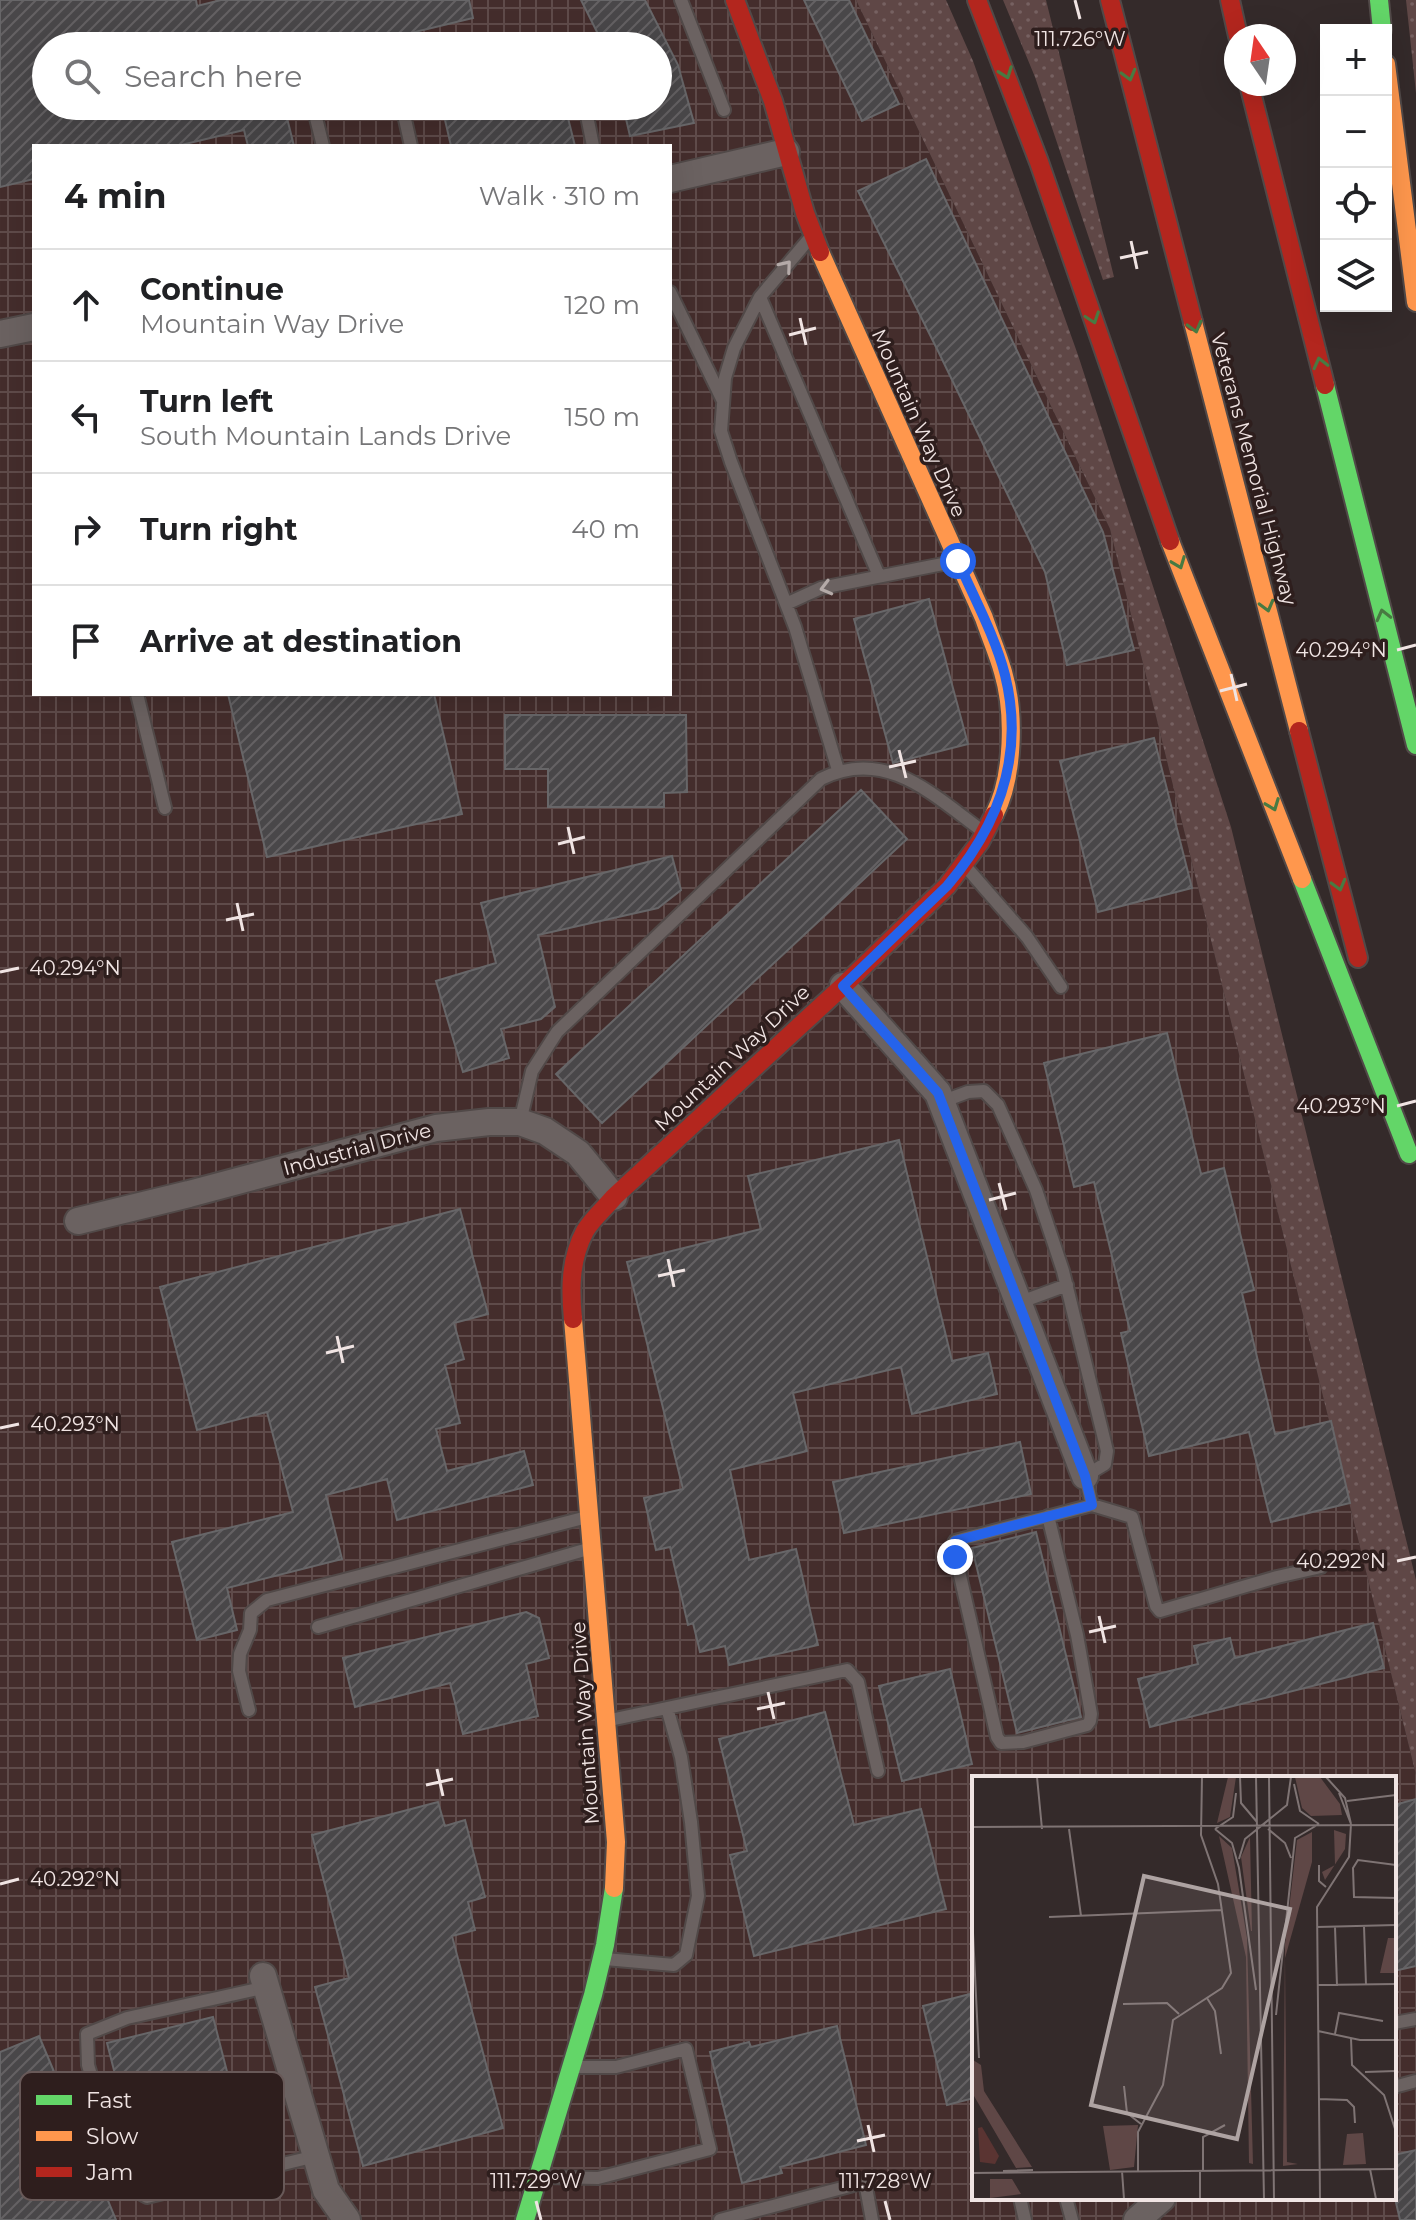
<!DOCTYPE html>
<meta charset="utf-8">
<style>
body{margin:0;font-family:Montserrat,sans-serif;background:#f2f2f2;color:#202124}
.controls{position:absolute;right:24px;top:24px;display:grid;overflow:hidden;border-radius:0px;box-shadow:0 8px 32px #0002}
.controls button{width:72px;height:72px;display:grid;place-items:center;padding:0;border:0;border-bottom:2px solid #e0e0e0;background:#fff;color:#202124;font:40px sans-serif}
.compass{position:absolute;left:1224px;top:24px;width:72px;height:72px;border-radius:50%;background:#fff;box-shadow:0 8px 32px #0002;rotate:347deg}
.stop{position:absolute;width:24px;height:24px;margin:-18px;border:6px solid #2563eb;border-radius:50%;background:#fff}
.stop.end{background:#2563eb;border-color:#fff;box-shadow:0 2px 8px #0008}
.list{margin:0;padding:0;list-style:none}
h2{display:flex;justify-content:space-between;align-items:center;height:104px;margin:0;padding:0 32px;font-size:34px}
h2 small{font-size:26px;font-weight:400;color:#757577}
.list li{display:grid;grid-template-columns:52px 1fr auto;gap:24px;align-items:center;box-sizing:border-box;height:112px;padding:0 32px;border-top:2px solid #e0e0e0}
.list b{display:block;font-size:30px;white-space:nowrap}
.list p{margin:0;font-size:26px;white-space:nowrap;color:#757577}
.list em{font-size:26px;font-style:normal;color:#757577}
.icon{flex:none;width:44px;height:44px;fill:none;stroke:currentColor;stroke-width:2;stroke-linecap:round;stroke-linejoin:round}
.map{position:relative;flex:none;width:1416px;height:2220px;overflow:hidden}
.search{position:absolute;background:#fff;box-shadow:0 8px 32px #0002;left:32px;top:32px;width:640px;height:88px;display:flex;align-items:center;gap:20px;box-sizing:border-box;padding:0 28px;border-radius:44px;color:#757577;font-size:30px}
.panel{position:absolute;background:#fff;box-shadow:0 8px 32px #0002;left:32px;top:144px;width:640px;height:552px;border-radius:0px}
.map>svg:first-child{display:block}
</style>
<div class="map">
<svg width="1416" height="2220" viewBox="0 0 1416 2220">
<defs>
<pattern id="industrial-grid" width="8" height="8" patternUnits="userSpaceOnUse" patternTransform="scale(2)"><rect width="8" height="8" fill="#442d2c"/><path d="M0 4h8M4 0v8" fill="none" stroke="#5f4b4a"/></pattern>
<pattern id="grass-dots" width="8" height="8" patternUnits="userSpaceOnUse" patternTransform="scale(2)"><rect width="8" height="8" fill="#5f4746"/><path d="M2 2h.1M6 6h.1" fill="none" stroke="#766161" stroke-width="1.8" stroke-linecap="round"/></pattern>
<pattern id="building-hatch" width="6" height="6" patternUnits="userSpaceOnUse" patternTransform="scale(2)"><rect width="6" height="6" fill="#494749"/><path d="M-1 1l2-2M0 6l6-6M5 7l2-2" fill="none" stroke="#646163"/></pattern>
</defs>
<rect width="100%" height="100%" fill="#342a2a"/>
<path fill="url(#industrial-grid)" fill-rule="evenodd" d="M 0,0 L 856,0 L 1110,529 L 1416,1775 L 1416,2220 L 0,2220 ZM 46,46 L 658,46 L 658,106 L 46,106 ZM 34,146 L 670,146 L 670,694 L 34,694 ZM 974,1778 L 1394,1778 L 1394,2198 L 974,2198 Z"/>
<path fill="url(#grass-dots)" d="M 856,0 L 946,0 L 973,61 L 1078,355 L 1231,827 L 1416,1580 L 1416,1775 L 1110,529 Z
M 1003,0 L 1046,0 L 1114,277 L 1103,280 L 1035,77 Z
M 1406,0 L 1416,0 L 1416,93 Z"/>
<path fill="url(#building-hatch)" stroke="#676668" stroke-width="2" d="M 0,0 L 196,0 L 197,6 L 221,0 L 469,0 L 473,18 L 357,46 L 46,46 L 46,106 L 284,106 L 294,146 L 248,146 L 244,130 L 177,146 L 34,146 L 34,179 L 0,187 Z
M 581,0 L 645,0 L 678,65 L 694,123 L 630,136 L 623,106 L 658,106 L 658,46 L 604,46 Z
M 804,0 L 849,0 L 899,104 L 862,121 Z
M 504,106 L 565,106 L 575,146 L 451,146 L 445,120 Z
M 926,159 L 1103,532 L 1134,650 L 1067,665 L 1045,572 L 939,353 L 858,191 Z
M 929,599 L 968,744 L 893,763 L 854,619 Z
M 228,694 L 434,694 L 462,814 L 267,857 Z
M 505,715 L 686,715 L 687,792 L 664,793 L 664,807 L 548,807 L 548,769 L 505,769 Z
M 1154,738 L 1192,888 L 1098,912 L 1060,761 Z
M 861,790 L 907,839 L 602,1123 L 556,1074 Z
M 672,856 L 681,890 L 658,908 L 538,935 L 555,1007 L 541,1019 L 501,1029 L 509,1058 L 463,1072 L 436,981 L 496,963 L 481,903 Z
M 1167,1033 L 1201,1174 L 1224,1168 L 1254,1290 L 1242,1293 L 1275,1434 L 1331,1421 L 1350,1503 L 1271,1522 L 1249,1432 L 1149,1456 L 1121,1333 L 1130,1331 L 1094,1182 L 1074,1187 L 1044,1063 Z
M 899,1140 L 952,1361 L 988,1353 L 997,1394 L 912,1414 L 901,1367 L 793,1393 L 807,1451 L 730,1470 L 749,1560 L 796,1549 L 818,1645 L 729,1665 L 725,1646 L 700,1652 L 693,1623 L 688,1625 L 670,1547 L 656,1550 L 644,1498 L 683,1489 L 627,1262 L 761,1229 L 748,1176 Z
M 460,1209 L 488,1314 L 454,1323 L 464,1359 L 445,1365 L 460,1423 L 436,1429 L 447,1471 L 524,1451 L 533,1485 L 397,1520 L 387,1479 L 326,1495 L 342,1559 L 227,1588 L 237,1630 L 197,1640 L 172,1542 L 293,1512 L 267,1412 L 197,1430 L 160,1287 Z
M 1020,1442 L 1031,1494 L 844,1533 L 833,1482 Z
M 1036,1532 L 1081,1717 L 1017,1733 L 972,1548 Z
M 526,1612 L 539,1618 L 549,1658 L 526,1664 L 538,1716 L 463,1734 L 450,1683 L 355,1707 L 343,1658 Z
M 1373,1623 L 1384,1668 L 1150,1727 L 1138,1679 L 1198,1664 L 1194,1646 L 1230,1638 L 1235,1658 Z
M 950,1669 L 972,1764 L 902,1781 L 879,1686 Z
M 825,1712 L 854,1825 L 921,1809 L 946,1909 L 754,1956 L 730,1855 L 747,1851 L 719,1739 Z
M 1416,1799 L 1416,1966 L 1394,1971 L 1394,1805 Z
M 438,1802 L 445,1826 L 465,1820 L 485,1897 L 468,1902 L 475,1930 L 452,1936 L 503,2128 L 363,2166 L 315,1987 L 349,1978 L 312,1835 Z
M 970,1994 L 974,2013 L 974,2098 L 947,2105 L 923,2006 Z
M 213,2017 L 243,2134 L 137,2160 L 107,2043 Z
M 837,2026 L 866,2145 L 780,2167 L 782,2173 L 742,2183 L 710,2052 L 749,2042 L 751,2047 Z
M 39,2036 L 97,2174 L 116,2220 L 0,2220 L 0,2052 Z
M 1416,2150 L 1416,2220 L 1400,2220 L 1394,2194 L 1394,2155 Z"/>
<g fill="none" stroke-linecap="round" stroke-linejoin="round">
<g stroke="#514948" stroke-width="16">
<path id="lane" d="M 681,0 L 724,110
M 313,106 L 323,146
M 402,106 L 411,146
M 585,106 L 593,146
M 809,239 L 760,297 L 734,348 L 725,378 L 721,431 L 731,462 L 795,627 L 838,770
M 670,292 L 723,401
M 760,297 L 879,576
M 786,604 L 821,588 L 953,562
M 137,694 L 165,808
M 966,867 L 1027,937 L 1061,987
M 941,1102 L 968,1092 L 984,1091 L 998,1105 L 1036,1190 L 1063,1271 L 1107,1451 L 1105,1464 L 1085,1476 L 1092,1505 L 955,1541 L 953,1545 L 997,1737 L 1001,1743 L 1023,1742 L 1087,1725 L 1090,1721 L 1091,1714 L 1077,1635 L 1048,1516
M 520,1122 L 532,1071 L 557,1032 L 821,779 C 885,747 932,794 981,830
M 1018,1303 L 1067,1285
M 1092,1505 L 1132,1517 L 1156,1606 L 1160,1611 L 1277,1577 L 1321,1567
M 318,1627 L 588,1549
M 249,1710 L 239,1671 L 240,1654 L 250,1630 L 251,1613 L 267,1600 L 587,1517
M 610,1720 L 847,1670 L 858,1682 L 878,1771
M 605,1959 L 674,1965 L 686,1955 L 698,1896 L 691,1822 L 681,1757 L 667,1708
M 267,1987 L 127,2018 L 87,2034 L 88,2065 L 104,2119 L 129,2179 L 136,2191 L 147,2197 L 316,2156
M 1394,2023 L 1416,2019
M 1394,2087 L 1416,2081
M 543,2177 L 598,2178 L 710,2149 L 686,2049 L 616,2067 L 576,2067
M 1020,2198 L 1025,2220
M 1066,2198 L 1072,2220
M 720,2220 L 865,2182 L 872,2220"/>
</g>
<g stroke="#514948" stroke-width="30">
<path id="street" d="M 670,179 L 786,152
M 0,334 L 34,327
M 843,986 L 938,1093 L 1085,1476
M 78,1221 L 189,1194 L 436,1128 L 489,1122 L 520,1122 L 545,1131 L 578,1153 L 614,1197
M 263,1976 L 326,2190 L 347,2220
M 1137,2220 L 1162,2198"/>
</g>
<g stroke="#514948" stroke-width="22">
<path id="fast" d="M 1379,0 L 1382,30
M 1325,385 L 1416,745
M 1302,879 L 1409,1154
M 525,2220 L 593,1995 L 605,1945 L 614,1888"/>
</g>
<g stroke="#514948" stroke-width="22">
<path id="slow" d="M 1386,64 L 1416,302
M 820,252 L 984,618 C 990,636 998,654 1003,672 C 1015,712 1014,777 994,815
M 1193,322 L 1299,731
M 1170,541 L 1302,879
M 573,1319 L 616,1842 L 614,1888"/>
</g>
<g stroke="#514948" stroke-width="22">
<path id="jam" d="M 735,0 L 773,101 L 805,213 L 820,252
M 977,0 L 1039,162 L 1170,541
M 1110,0 L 1193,322
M 1230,0 L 1238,36
M 1249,84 L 1325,385
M 1299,731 L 1358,958
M 573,1319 C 570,1289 570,1259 585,1231 C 592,1219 605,1208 614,1197 L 843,986 L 947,886 L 980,842 L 994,815"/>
</g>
<use href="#lane" stroke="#6b6261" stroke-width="12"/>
<use href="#street" stroke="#6b6261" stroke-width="26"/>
<use href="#fast" stroke="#63d668" stroke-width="18"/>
<use href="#slow" stroke="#ff974d" stroke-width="18"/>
<use href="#jam" stroke="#b3261e" stroke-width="18"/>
</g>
<defs><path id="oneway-chevron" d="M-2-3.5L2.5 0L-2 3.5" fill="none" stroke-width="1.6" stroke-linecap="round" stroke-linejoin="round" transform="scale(2)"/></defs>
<g stroke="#487a42">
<use href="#oneway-chevron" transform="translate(1006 73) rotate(70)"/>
<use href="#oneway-chevron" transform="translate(1129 75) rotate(75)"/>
<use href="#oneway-chevron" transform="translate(1093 318) rotate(71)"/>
<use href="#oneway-chevron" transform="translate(1195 327) rotate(75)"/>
<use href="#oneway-chevron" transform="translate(1320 363) rotate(-104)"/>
<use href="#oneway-chevron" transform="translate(1179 563) rotate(69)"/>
<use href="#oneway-chevron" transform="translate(1267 606) rotate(75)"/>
<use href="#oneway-chevron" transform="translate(1383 615) rotate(-104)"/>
<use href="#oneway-chevron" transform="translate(1273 805) rotate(69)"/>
<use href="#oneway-chevron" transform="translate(1339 885) rotate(75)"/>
</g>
<g stroke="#b4aaa8">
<use href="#oneway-chevron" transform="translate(786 266) rotate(-50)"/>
<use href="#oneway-chevron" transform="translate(826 588) rotate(165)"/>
</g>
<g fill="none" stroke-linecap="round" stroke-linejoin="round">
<path stroke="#2563eb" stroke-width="10" d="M 955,1557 L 953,1545 L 955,1541 L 1092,1505 L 1085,1476 L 938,1093 L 843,986 L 947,886 C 999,825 1025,755 1005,675 C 995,636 974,598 958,561"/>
</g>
<path fill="none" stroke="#f0e4e3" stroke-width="3" d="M 1075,0 L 1080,19M 1131,241 L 1137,269M 1120,258 L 1148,252M 800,318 L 806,345M 789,335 L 816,328M 1397,650 L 1416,645M 1231,674 L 1237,701M 1220,691 L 1247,684M 899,750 L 906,778M 889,767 L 916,761M 568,827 L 574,854M 558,844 L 585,837M 237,903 L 243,931M 226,920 L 254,914M 0,972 L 19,968M 1397,1106 L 1416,1101M 999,1183 L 1006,1210M 989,1200 L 1016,1193M 668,1259 L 674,1287M 658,1276 L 685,1270M 337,1336 L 343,1363M 326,1353 L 354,1346M 0,1428 L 19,1424M 1397,1561 L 1416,1557M 1099,1616 L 1105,1643M 1089,1632 L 1116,1626M 768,1692 L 774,1719M 757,1709 L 785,1703M 437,1769 L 443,1796M 426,1785 L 453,1779M 0,1884 L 19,1879M 868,2125 L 874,2152M 857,2141 L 885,2135M 536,2201 L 541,2220M 885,2201 L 890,2220"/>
<g text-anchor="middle" stroke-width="7" stroke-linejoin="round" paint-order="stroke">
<g font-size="20" fill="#f0e4e3" stroke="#2e1e1d">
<text transform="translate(919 423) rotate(66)" y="7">Mountain Way Drive</text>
<text transform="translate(1254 469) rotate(75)" y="7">Veterans Memorial Highway</text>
<text transform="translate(732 1058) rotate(-43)" y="7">Mountain Way Drive</text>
<text transform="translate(357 1149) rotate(-15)" y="7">Industrial Drive</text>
<text transform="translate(585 1723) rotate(-94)" y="7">Mountain Way Drive</text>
</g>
</g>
<g transform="translate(972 1776)">
<rect width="424" height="424" fill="#342a2a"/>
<path d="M 256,1 L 264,1 L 258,41 L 245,47 ZM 323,1 L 348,1 L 368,28 L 370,39 L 339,40 L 330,32 ZM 362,54 L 374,58 L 373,73 L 353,104 L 350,96 L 363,89 ZM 340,56 L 340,86 L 313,182 L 315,386 L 326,388 L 311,390 L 313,168 L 325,64 ZM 247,60 L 260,72 L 275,162 L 281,388 L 277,387 L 274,181 ZM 278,61 L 280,155 L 279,155 L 269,81 ZM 416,162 L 424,162 L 424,197 L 408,197 ZM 1,284 L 9,289 L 12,315 L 60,391 L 44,392 L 2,320 ZM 166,349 L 162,391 L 138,394 L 131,350 ZM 391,357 L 394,388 L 371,389 L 375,358 ZM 18,403 L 40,403 L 49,418 L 18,422 Z" fill="#5f4746"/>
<path d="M 10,351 L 27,380 L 23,388 L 8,386 L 6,352 Z" fill="#5a3432"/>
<path fill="none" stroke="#7f7474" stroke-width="2" d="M 65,1 L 70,53M 268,1 L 269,27 L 285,46M 284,1 L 292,423M 297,1 L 302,423M 354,1 L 373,22 L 379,48M 322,8 L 328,35 L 347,48M 367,17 L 379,48M 375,25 L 424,19M 0,51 L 424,49M 97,53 L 109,140M 243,53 L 260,67 L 267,92 L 284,214M 243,53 L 261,41 L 264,17M 296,53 L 313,67 L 319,82M 267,83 L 273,63 L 315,29 L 319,1M 347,89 L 347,105 L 354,111M 424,89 L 386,84 L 381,92 L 382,121 L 424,122M 0,136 L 7,282M 77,141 L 249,134M 392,150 L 394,209M 345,151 L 424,149M 363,151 L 365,210M 346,209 L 424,208M 235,222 L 243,235 L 249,278M 151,228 L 195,227 L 207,238M 304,239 L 323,62 L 347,48M 346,255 L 388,264 L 424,264M 363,258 L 367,237 L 411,245M 379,262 L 380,289 L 412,319 L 424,356M 393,296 L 424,295M 152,310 L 155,337 L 169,348M 347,323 L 375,324 L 382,331 L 383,347M 398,393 L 404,423M 231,394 L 231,361 L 253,349M 31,395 L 61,394M 150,395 L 152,423M 166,395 L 166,356 L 191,309 L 201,244 L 250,212 L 259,197 L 246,108 L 229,59 L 230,1M 228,395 L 228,423M 0,397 L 424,393M 348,423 L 345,131 L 377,81 L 379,48"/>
<path fill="#aea3a2" fill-opacity="0.15" stroke="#aea3a2" stroke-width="4" d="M 172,100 L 318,133 L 265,363 L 119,329 Z"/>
<rect width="424" height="424" fill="none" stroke="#f0e4e3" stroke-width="4"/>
</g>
<rect x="20" y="2072" width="264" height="128" rx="12" fill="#2e1e1d" stroke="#685958" stroke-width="2"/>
<rect x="36" y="2095" width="36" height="10" fill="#63d668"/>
<rect x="36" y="2131" width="36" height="10" fill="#ff974d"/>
<rect x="36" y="2167" width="36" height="10" fill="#b3261e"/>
<g font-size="22" fill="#f0e4e3">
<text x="86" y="2108">Fast</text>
<text x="86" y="2144">Slow</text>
<text x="86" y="2180">Jam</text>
</g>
<g font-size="20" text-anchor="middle" fill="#f0e4e3" stroke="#2e1e1d" stroke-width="7" stroke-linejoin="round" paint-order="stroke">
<text x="1080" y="46">111.726°W</text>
<text x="1341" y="657">40.294°N</text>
<text x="75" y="975">40.294°N</text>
<text x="1341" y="1113">40.293°N</text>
<text x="75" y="1431">40.293°N</text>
<text x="1341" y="1568">40.292°N</text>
<text x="75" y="1886">40.292°N</text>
<text x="536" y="2188">111.729°W</text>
<text x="885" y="2188">111.728°W</text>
</g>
</svg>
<div class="controls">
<button>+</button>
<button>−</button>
<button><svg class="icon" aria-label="locate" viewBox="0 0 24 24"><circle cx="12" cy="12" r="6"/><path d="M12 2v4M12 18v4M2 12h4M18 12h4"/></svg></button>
<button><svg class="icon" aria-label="layers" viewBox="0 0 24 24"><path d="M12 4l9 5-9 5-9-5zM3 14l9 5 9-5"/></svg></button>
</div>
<svg class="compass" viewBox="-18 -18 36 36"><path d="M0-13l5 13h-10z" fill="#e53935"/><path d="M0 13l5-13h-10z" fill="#757577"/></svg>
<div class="stop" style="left:958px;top:561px"></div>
<div class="stop end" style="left:955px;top:1557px"></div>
<div class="search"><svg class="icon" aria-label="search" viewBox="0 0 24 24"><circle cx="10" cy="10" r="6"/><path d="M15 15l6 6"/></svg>Search here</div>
<section class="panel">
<h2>4 min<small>Walk · 310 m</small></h2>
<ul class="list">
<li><svg class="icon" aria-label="ahead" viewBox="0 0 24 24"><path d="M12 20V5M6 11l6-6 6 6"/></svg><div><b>Continue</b><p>Mountain Way Drive</p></div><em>120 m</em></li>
<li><svg class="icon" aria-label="left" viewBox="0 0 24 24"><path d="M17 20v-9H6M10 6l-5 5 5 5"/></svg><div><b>Turn left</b><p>South Mountain Lands Drive</p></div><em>150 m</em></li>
<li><svg class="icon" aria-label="right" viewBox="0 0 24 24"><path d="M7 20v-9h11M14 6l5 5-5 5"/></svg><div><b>Turn right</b></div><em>40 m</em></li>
<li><svg class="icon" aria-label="arrive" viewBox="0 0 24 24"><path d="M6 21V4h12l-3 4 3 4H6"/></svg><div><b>Arrive at destination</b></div></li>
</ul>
</section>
</div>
